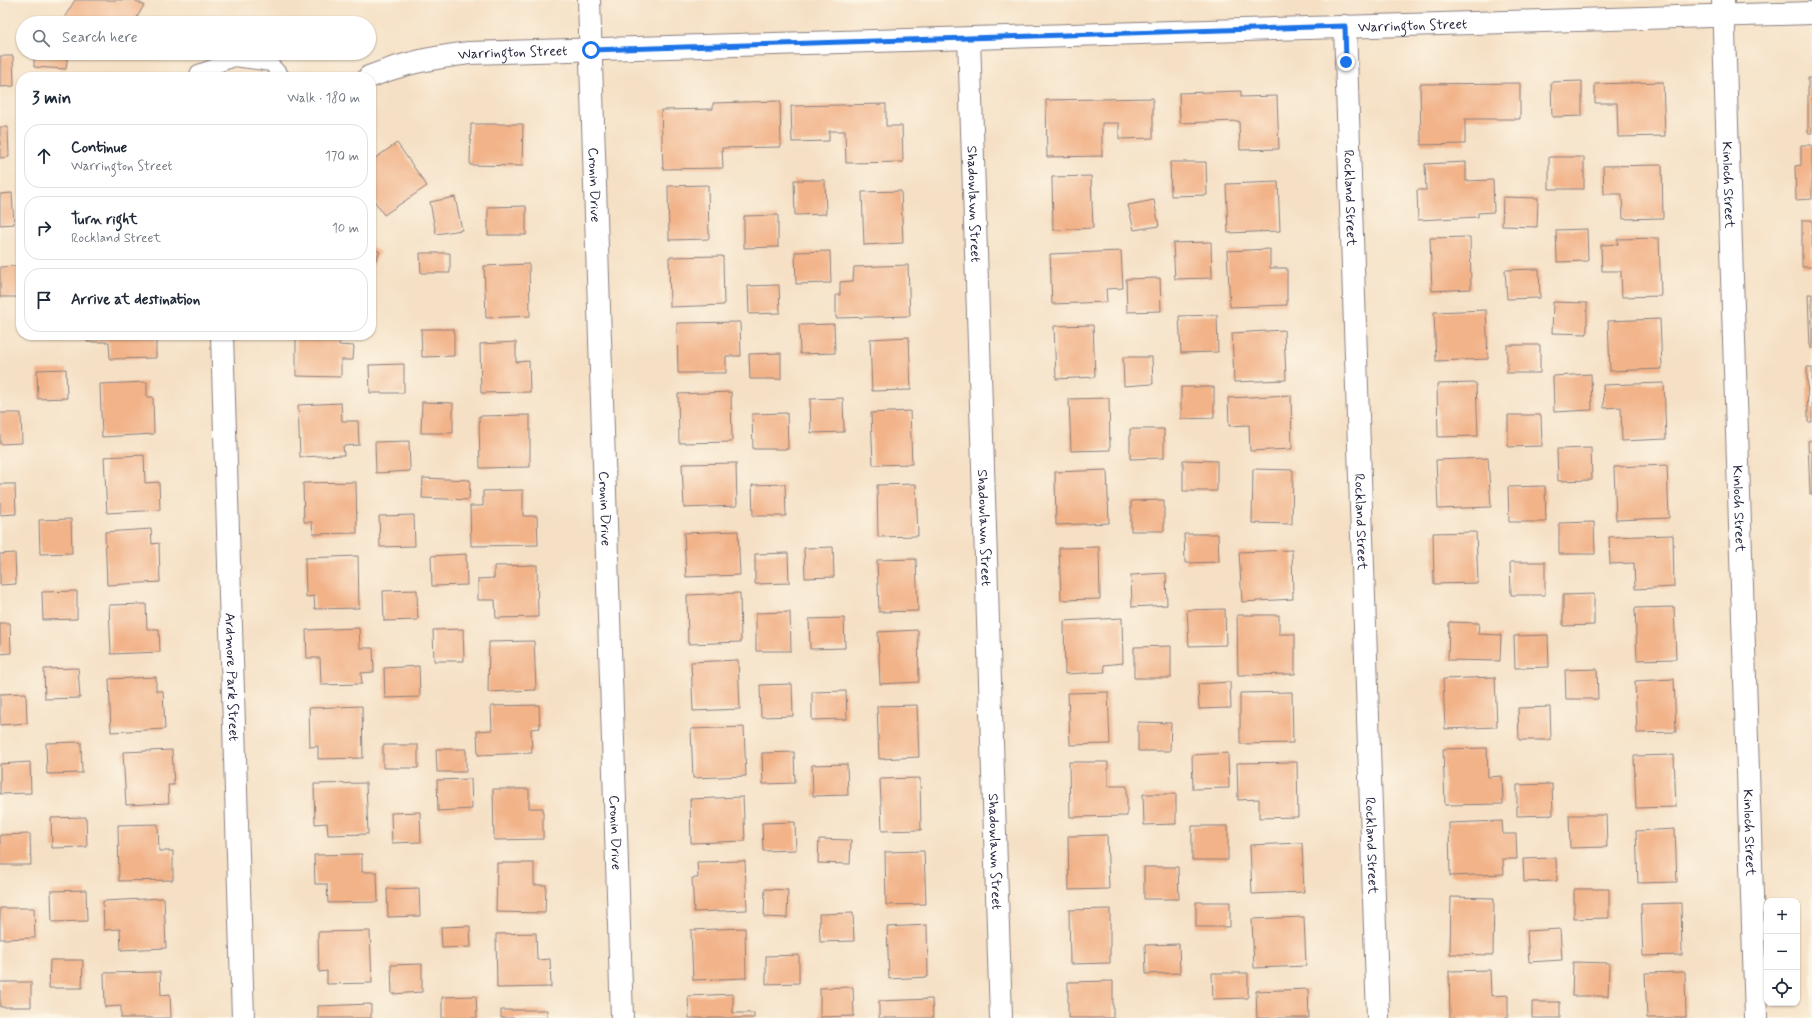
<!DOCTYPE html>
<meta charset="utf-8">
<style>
body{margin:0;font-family:Mynerve,sans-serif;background:#f2f2f3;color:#1f2937}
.controls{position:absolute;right:12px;bottom:12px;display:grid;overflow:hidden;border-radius:8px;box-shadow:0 1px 3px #0004}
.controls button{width:36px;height:36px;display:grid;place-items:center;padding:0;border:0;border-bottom:1px solid #e0e1e3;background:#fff;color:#1f2937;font:20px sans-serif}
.stop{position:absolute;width:12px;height:12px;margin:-9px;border:3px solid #1a73e8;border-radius:50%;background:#fff}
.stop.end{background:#1a73e8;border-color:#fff;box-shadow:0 1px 4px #0008}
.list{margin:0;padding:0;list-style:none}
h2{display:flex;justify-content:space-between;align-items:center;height:52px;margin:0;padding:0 16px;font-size:17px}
h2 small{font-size:13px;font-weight:400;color:#747a83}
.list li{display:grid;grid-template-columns:26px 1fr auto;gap:12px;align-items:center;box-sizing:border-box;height:64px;margin:0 8px 8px;padding:0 8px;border:1px solid #e0e1e3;border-radius:16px}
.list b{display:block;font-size:15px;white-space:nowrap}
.list p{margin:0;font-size:13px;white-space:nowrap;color:#747a83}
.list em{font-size:13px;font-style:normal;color:#747a83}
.icon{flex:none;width:22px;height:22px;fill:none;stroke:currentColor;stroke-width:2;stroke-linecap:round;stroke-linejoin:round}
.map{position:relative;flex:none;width:1812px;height:1018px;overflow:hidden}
.search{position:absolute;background:#fff;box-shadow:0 1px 3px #0004;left:16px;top:16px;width:360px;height:44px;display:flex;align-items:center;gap:10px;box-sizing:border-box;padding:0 14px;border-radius:22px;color:#747a83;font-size:15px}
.panel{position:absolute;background:#fff;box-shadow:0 1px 3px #0004;left:16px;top:72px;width:360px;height:268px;border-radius:16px}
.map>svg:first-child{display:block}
</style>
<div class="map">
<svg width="1812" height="1018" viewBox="0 0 1812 1018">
<rect width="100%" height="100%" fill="#fcf5e5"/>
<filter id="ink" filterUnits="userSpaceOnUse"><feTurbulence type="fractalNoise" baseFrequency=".025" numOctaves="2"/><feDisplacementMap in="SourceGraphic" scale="8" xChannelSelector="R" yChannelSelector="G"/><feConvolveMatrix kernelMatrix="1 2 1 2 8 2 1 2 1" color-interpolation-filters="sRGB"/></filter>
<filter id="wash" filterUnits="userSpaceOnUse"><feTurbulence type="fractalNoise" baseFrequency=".012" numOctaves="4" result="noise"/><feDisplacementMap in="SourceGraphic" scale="16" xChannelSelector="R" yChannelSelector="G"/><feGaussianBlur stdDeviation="0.9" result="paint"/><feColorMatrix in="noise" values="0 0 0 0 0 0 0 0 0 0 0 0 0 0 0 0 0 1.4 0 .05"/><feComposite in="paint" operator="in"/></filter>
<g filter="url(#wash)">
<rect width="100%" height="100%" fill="#f5e0c5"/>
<g id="blocks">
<path fill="#f2b389" d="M 75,0 L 134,0 L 144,5 L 134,23 L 72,23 L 64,18 Z
M 34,53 L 68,53 L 66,69 L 34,67 Z
M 0,56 L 13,56 L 14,86 L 0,87 Z
M 1808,78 L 1812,78 L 1812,133 L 1808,133 Z
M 1582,81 L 1582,116 L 1552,117 L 1551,82 Z
M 1663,82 L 1665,136 L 1618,137 L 1617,103 L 1595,103 L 1595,84 Z
M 1520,83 L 1520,119 L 1465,119 L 1465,144 L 1421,145 L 1420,84 Z
M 1241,91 L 1241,97 L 1277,96 L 1279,149 L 1240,150 L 1239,121 L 1180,123 L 1179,93 Z
M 1153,98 L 1153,138 L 1119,139 L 1119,123 L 1102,123 L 1102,156 L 1047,157 L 1046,100 Z
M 780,101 L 781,147 L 722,148 L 723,168 L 663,169 L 661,110 L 713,109 L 713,103 Z
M 886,104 L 886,126 L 902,126 L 903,162 L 846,163 L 845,131 L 829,131 L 829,141 L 792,142 L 791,106 Z
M 471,124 L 523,124 L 522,166 L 470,165 Z
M 0,127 L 8,127 L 9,157 L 0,158 Z
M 397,143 L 427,186 L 384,215 L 371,196 L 371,161 Z
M 1801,145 L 1812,145 L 1812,199 L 1796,200 L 1795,166 L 1801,165 Z
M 1549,157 L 1584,157 L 1584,189 L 1549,189 Z
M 1170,162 L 1206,162 L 1207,195 L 1171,196 Z
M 1466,162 L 1466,181 L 1493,180 L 1494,212 L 1478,213 L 1478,217 L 1418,220 L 1417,190 L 1426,190 L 1425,164 Z
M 1662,165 L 1663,218 L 1623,219 L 1622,194 L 1604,194 L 1603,166 Z
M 1091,176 L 1093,228 L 1053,230 L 1052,177 Z
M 794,180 L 825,180 L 826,214 L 795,215 Z
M 1278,182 L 1280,231 L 1228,233 L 1226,184 Z
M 708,185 L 709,239 L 669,240 L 668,186 Z
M 901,191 L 903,243 L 864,245 L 862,192 Z
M 12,193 L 14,224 L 0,225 L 0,194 Z
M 455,197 L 462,230 L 436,234 L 430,202 Z
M 1503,197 L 1538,198 L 1537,227 L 1502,226 Z
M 1154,200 L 1159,226 L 1134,230 L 1128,205 Z
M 526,206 L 526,235 L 488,235 L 488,207 Z
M 778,215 L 778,247 L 744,248 L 744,216 Z
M 1802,220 L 1812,220 L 1812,267 L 1802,267 Z
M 1587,229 L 1588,261 L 1557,262 L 1556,230 Z
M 1470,237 L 1471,289 L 1432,291 L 1430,238 Z
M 1659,238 L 1661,296 L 1622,297 L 1621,271 L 1602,271 L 1601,245 L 1618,244 L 1617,239 Z
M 1211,242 L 1212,278 L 1175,279 L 1173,243 Z
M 371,247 L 380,252 L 371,268 Z
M 1270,249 L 1270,268 L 1287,268 L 1287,305 L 1230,307 L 1227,251 Z
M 830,251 L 831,283 L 796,284 L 795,252 Z
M 1121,251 L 1123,288 L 1106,289 L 1107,302 L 1052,304 L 1050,254 Z
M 420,253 L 450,253 L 450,273 L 421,273 Z
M 723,256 L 724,305 L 670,307 L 669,257 Z
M 529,264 L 530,316 L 486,318 L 484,266 Z
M 908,265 L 910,316 L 836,318 L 836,295 L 840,295 L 840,282 L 853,281 L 854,267 Z
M 17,266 L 18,297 L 0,297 L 0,267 Z
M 1539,269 L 1540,298 L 1507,299 L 1505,270 Z
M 1160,278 L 1161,311 L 1127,312 L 1126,279 Z
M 779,285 L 780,313 L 749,314 L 748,286 Z
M 1808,294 L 1812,294 L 1812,348 L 1810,348 Z
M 1553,302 L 1587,303 L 1587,334 L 1552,333 Z
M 1486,310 L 1488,359 L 1436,361 L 1434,312 Z
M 1217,315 L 1218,352 L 1181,353 L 1179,316 Z
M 1660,319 L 1662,369 L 1610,371 L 1608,321 Z
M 740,322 L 741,356 L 726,356 L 726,373 L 678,373 L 677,323 Z
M 834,324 L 835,353 L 800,354 L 799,325 Z
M 1093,325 L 1095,377 L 1056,379 L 1054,326 Z
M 421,329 L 454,329 L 454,356 L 422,357 Z
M 1284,330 L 1286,380 L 1234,382 L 1232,333 Z
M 87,335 L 156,335 L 156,358 L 110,359 L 109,342 L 87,342 Z
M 296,335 L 340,335 L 339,345 L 354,346 L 353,360 L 341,360 L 341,377 L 296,376 Z
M 909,337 L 911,390 L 872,391 L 870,339 Z
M 516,342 L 516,362 L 529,361 L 530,392 L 481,393 L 480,344 Z
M 1507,345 L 1540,345 L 1540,373 L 1507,373 Z
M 781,353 L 781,379 L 750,379 L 749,354 Z
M 1123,357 L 1152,357 L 1153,384 L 1124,386 Z
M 404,364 L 404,393 L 370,393 L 369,365 Z
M 1807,367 L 1812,367 L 1812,422 L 1808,422 Z
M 66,369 L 67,398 L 38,399 L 37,370 Z
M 1591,374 L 1592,410 L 1554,412 L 1553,376 Z
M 147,382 L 147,397 L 153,397 L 154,434 L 102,437 L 100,384 Z
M 1476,383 L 1478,436 L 1438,437 L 1437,384 Z
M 1664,383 L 1666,439 L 1622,441 L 1621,407 L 1604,408 L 1603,385 Z
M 1181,387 L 1214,387 L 1214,418 L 1181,419 Z
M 731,392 L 732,442 L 679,443 L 678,394 Z
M 1291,395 L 1292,449 L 1250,451 L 1249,425 L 1229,426 L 1228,398 Z
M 843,398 L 844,432 L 811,433 L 810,399 Z
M 1109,398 L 1110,450 L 1071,451 L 1069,399 Z
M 422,402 L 453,403 L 453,433 L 421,433 Z
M 341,403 L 342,421 L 358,421 L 359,445 L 343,446 L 344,455 L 300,457 L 298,405 Z
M 910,411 L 912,464 L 873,465 L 871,413 Z
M 0,413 L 21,413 L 22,443 L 0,444 Z
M 787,413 L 788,449 L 753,449 L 752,414 Z
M 530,415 L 530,467 L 480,468 L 479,416 Z
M 1508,415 L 1541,415 L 1542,446 L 1508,447 Z
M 1130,429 L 1164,429 L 1164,458 L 1130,459 Z
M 1812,440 L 1812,494 L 1810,494 L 1808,441 Z
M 409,441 L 410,471 L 376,473 L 375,442 Z
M 1591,448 L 1592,480 L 1558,481 L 1557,449 Z
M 144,455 L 145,483 L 159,482 L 160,510 L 107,513 L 104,457 Z
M 1488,458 L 1491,507 L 1438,509 L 1436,460 Z
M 1183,460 L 1217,461 L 1217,491 L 1183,491 Z
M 736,463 L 737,506 L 684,508 L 682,464 Z
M 1667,465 L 1669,518 L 1616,520 L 1614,467 Z
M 1253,469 L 1293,470 L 1292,524 L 1252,523 Z
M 1107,470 L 1109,523 L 1056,525 L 1055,472 Z
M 423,478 L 470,480 L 469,500 L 422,498 Z
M 356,482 L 357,533 L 313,534 L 312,522 L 304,522 L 303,483 Z
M 0,484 L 15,484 L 16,514 L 0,515 Z
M 785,484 L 786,516 L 753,516 L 752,485 Z
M 916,484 L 918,536 L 878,537 L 877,485 Z
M 1545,486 L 1546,522 L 1509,522 L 1508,487 Z
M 523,490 L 523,516 L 537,516 L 538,545 L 471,546 L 470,506 L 483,506 L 483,491 Z
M 1164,500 L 1164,531 L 1131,531 L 1131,501 Z
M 414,515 L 415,546 L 380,547 L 379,516 Z
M 71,519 L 72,553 L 40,554 L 39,520 Z
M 1594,522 L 1595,554 L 1559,554 L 1559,523 Z
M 151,529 L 152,544 L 159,543 L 160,582 L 107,585 L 105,532 Z
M 738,531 L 740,575 L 686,577 L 684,533 Z
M 1476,532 L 1478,583 L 1434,584 L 1433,533 Z
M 1184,534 L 1218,534 L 1219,562 L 1185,563 Z
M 1673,535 L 1674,587 L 1635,589 L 1634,563 L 1610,564 L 1609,537 Z
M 833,547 L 834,577 L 805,578 L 804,548 Z
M 1099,547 L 1100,599 L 1061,600 L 1059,548 Z
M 1292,550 L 1293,599 L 1242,602 L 1239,552 Z
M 15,553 L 16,584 L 0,585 L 0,554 Z
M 788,553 L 789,583 L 755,584 L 755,554 Z
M 466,554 L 467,585 L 432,586 L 431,556 Z
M 358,556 L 359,608 L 315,609 L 314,596 L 306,597 L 305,558 Z
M 916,559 L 918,611 L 879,612 L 877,560 Z
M 1510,562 L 1545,562 L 1545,595 L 1511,595 Z
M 537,565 L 538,617 L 496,618 L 495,600 L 478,600 L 478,579 L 494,578 L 494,566 Z
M 1166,573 L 1167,605 L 1132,607 L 1131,575 Z
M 417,590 L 418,620 L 384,621 L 383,591 Z
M 77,591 L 77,619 L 43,620 L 42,592 Z
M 740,593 L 741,642 L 688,644 L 687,595 Z
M 1594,594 L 1594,625 L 1563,626 L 1563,595 Z
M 146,604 L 147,629 L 159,629 L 160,652 L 111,654 L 109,605 Z
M 1674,607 L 1676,659 L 1637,660 L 1635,608 Z
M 1225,609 L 1226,645 L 1189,646 L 1187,610 Z
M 790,612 L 791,651 L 756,651 L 756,613 Z
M 1237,615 L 1279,615 L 1279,634 L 1295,634 L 1295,674 L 1238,675 Z
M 844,618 L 845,648 L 810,649 L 809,619 Z
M 1122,618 L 1123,663 L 1104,665 L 1105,672 L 1065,674 L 1064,621 Z
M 1449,622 L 1479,623 L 1478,634 L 1501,635 L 1500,661 L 1448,660 Z
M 0,623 L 10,623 L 11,653 L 0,654 Z
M 359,628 L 360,648 L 373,648 L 374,672 L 361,673 L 362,684 L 321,685 L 320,658 L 307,658 L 306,630 Z
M 463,629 L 464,661 L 434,661 L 433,630 Z
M 918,630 L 919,682 L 880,684 L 878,632 Z
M 1548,635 L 1549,667 L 1515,668 L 1514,636 Z
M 534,641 L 536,690 L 488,692 L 489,642 Z
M 1171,646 L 1171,678 L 1134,678 L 1134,647 Z
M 738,660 L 740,709 L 693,711 L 691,662 Z
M 419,666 L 420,697 L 385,698 L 384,668 Z
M 78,668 L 80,698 L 45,699 L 44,669 Z
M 1597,669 L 1598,699 L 1566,699 L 1565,670 Z
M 156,677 L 156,691 L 163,691 L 165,729 L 111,732 L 109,679 Z
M 1495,677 L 1497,727 L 1445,729 L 1443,679 Z
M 1674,679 L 1676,732 L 1637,733 L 1635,681 Z
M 1230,682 L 1231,708 L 1199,709 L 1198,684 Z
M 792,684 L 793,716 L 761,717 L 760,685 Z
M 846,691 L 847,719 L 812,720 L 812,692 Z
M 1108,692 L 1110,744 L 1070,745 L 1068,693 Z
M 1292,692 L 1293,743 L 1240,744 L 1240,693 Z
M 26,693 L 27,723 L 0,725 L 0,694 Z
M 539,705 L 540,728 L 531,729 L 532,753 L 478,755 L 477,731 L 492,730 L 491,706 Z
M 917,705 L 919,757 L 879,759 L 877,706 Z
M 362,706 L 363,758 L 318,759 L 318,746 L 310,747 L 309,708 Z
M 1550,707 L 1551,740 L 1519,740 L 1518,708 Z
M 1138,722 L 1171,723 L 1170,751 L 1138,751 Z
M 744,727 L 746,776 L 693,778 L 691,729 Z
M 81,742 L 82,773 L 47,774 L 46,743 Z
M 383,745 L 418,745 L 418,768 L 383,768 Z
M 1487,748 L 1488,777 L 1502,776 L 1503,804 L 1445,805 L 1443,749 Z
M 436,749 L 466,749 L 466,772 L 437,772 Z
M 172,750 L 174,785 L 168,785 L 169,803 L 126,805 L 123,752 Z
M 794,752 L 795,783 L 763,784 L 762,753 Z
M 1228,753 L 1229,788 L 1193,789 L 1192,755 Z
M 1674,755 L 1676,807 L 1636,808 L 1634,756 Z
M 30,762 L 31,793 L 0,794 L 0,764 Z
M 1069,762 L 1108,762 L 1108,786 L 1127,786 L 1127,816 L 1070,817 Z
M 1297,762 L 1298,817 L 1259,818 L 1259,799 L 1238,800 L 1237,763 Z
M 847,764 L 848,795 L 813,796 L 812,765 Z
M 920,778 L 921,830 L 882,831 L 880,779 Z
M 471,779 L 472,809 L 438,811 L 437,780 Z
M 366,783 L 368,834 L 328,835 L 327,823 L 315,824 L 314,784 Z
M 1552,784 L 1553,815 L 1517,816 L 1517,785 Z
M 493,789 L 529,789 L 529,808 L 543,808 L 543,839 L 494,840 Z
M 1143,794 L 1176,794 L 1176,824 L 1144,825 Z
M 743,797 L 745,841 L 691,843 L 690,799 Z
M 420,812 L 421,842 L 392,843 L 391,813 Z
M 1569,815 L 1606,815 L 1607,847 L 1570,848 Z
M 86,817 L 87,847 L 52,848 L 51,818 Z
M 1502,821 L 1503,834 L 1516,834 L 1517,859 L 1503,859 L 1504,874 L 1450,876 L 1449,823 Z
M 795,822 L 796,850 L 763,851 L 762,823 Z
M 158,824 L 159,851 L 173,851 L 173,880 L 119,881 L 118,825 Z
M 1192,826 L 1228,826 L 1228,860 L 1192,860 Z
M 1675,829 L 1677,882 L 1638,883 L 1636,831 Z
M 30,834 L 31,865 L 0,865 L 0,835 Z
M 1107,835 L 1109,889 L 1069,890 L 1068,836 Z
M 819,839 L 851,840 L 850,864 L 818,863 Z
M 1302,843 L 1304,892 L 1252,894 L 1250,845 Z
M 924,851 L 926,904 L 886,905 L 885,852 Z
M 362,854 L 362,872 L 377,872 L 378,902 L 328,903 L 327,884 L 315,884 L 314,855 Z
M 1556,858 L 1557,881 L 1524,882 L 1523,859 Z
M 745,861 L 747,910 L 694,912 L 692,878 L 698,878 L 697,862 Z
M 497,863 L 534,863 L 534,885 L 546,885 L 545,913 L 496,912 Z
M 1144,867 L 1178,867 L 1179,899 L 1144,899 Z
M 419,888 L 420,916 L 388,917 L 387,889 Z
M 765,889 L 788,890 L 787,918 L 764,917 Z
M 1574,889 L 1609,889 L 1609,918 L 1574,919 Z
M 86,890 L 87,921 L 52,922 L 51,891 Z
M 1451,897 L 1494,898 L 1493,955 L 1450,954 Z
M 164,898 L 166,948 L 121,950 L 120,929 L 104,930 L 103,901 Z
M 1196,902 L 1230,902 L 1230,927 L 1196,927 Z
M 1681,903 L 1682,955 L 1643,956 L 1641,904 Z
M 0,908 L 34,908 L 35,938 L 0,939 Z
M 1110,909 L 1110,963 L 1070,964 L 1069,910 Z
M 853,913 L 854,941 L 820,942 L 819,914 Z
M 1304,917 L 1306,966 L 1254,968 L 1252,919 Z
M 927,925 L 928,977 L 889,979 L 887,927 Z
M 470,926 L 471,947 L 442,948 L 441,927 Z
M 745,928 L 746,978 L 693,980 L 691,930 Z
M 1560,929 L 1562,960 L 1529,962 L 1527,931 Z
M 370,931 L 372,983 L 327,984 L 327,971 L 319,972 L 318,932 Z
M 536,933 L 537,960 L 550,959 L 551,987 L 497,988 L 496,934 Z
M 1179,944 L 1180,973 L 1146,974 L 1145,945 Z
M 799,955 L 799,983 L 766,984 L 766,956 Z
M 50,960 L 83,960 L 82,988 L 49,988 Z
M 1573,962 L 1609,963 L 1608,996 L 1572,996 Z
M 422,964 L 422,992 L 392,994 L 391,965 Z
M 1490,970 L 1491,996 L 1508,995 L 1508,1018 L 1450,1018 L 1449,971 Z
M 160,972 L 161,995 L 170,994 L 171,1018 L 121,1018 L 121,1006 L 105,1007 L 104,973 Z
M 1685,972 L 1686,1018 L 1647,1018 L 1645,973 Z
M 1212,973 L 1248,973 L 1248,998 L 1213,999 Z
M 1113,981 L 1113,1018 L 1068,1018 L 1068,982 Z
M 0,982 L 31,982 L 31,1007 L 0,1007 Z
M 853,987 L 854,1016 L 820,1017 L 820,988 Z
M 1308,989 L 1309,1018 L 1257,1018 L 1256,991 Z
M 733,994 L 733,1013 L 754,1013 L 754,1018 L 689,1018 L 688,996 Z
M 476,996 L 477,1018 L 442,1018 L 442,997 Z
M 932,999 L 933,1018 L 879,1018 L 879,1001 Z
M 1532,1002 L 1560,1002 L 1560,1018 L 1532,1018 Z
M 371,1004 L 371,1018 L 318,1018 L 318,1006 Z
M 501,1010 L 547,1010 L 547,1018 L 501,1018 Z"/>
</g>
</g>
<g filter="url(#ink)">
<use href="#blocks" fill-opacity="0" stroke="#8c8180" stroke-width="1"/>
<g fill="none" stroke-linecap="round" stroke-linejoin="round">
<g stroke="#8c8180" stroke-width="16">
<path id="lane" d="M 196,77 L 198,72 L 235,59 L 271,64 L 283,77"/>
</g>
<g stroke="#8c8180" stroke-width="24">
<g id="street">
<path id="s1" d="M 589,0 L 622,1018"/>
<path id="s2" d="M 1723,0 L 1756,1018"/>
<path id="s3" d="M 1345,26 L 1378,1018"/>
<path id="s4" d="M 969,38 L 1001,1018"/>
<path id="s5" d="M 369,77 C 404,63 431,58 469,53 L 1812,13"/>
<path id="s6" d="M 222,335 L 243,1018"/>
</g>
</g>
<use href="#lane" stroke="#fff" stroke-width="14"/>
<use href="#street" stroke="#fff" stroke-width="22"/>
</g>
</g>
<g fill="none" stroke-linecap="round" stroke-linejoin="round" filter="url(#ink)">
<path stroke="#1a73e8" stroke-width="5" d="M 591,50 L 1345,26 L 1346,62"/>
</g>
<g text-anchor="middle" stroke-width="4" stroke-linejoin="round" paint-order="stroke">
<g font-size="14" fill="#22223b" stroke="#fcf5e5">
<text dy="5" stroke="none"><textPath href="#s5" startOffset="1047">Warrington Street</textPath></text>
<text dy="5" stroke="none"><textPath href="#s5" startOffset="147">Warrington Street</textPath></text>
<text dy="5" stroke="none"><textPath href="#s1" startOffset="185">Cronin Drive</textPath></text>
<text dy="5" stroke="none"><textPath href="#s2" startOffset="185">Kinloch Street</textPath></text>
<text dy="5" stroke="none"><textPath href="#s3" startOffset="172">Rockland Street</textPath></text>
<text dy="5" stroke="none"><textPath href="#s4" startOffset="166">Shadowlawn Street</textPath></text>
<text dy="5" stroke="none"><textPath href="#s1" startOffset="509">Cronin Drive</textPath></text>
<text dy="5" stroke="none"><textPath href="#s2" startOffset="509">Kinloch Street</textPath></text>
<text dy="5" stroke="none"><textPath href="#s3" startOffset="496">Rockland Street</textPath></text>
<text dy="5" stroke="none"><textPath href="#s4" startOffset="490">Shadowlawn Street</textPath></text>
<text dy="5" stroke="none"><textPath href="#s6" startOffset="342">Ardmore Park Street</textPath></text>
<text dy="5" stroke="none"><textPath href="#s1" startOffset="833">Cronin Drive</textPath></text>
<text dy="5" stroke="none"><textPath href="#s2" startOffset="833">Kinloch Street</textPath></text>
<text dy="5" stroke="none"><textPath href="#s3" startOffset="820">Rockland Street</textPath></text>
<text dy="5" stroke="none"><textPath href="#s4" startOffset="814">Shadowlawn Street</textPath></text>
</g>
</g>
</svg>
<div class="controls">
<button>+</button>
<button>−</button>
<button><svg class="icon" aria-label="locate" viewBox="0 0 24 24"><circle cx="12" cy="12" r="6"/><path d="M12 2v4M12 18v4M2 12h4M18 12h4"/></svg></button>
</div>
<div class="stop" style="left:591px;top:50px"></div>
<div class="stop end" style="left:1346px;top:62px"></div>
<div class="search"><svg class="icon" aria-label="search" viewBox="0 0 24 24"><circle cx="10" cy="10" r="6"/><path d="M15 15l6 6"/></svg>Search here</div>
<section class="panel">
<h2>3 min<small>Walk · 180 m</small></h2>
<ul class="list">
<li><svg class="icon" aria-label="ahead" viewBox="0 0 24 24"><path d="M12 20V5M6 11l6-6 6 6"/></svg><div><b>Continue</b><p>Warrington Street</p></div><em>170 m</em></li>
<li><svg class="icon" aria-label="right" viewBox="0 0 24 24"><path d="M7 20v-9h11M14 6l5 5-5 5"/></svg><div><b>Turn right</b><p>Rockland Street</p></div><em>10 m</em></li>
<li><svg class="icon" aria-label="arrive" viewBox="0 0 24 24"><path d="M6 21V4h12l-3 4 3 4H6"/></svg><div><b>Arrive at destination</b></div></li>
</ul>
</section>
</div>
